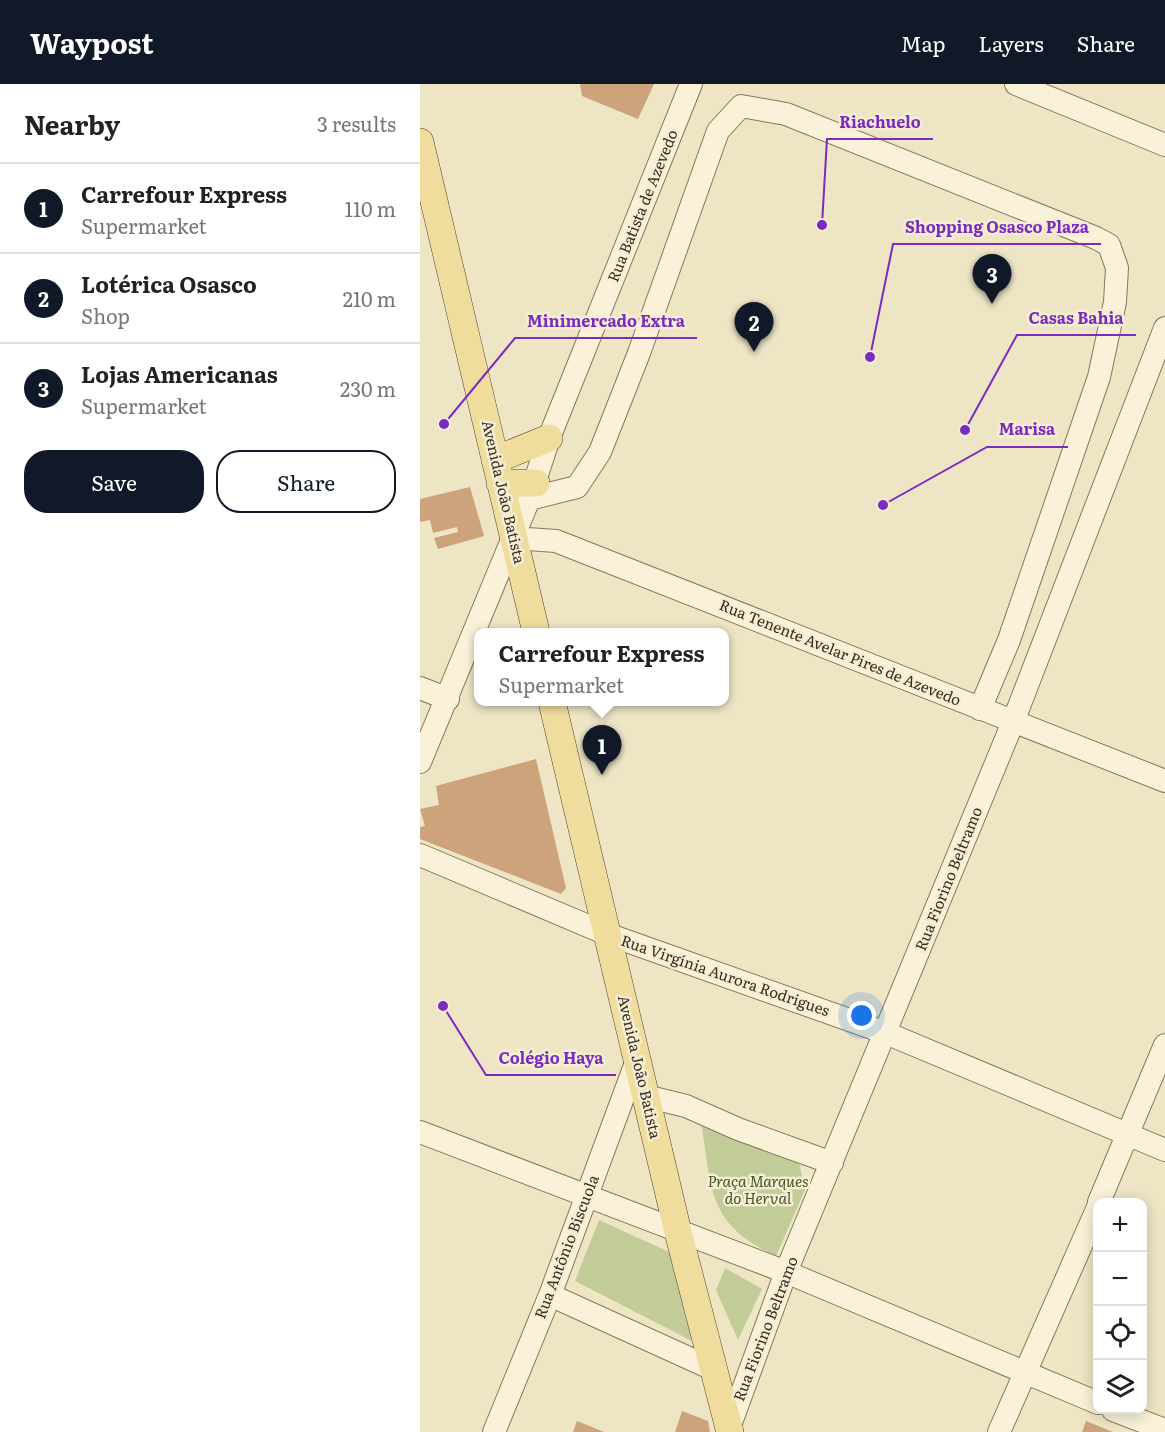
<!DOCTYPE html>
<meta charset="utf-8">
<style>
body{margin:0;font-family:Literata,serif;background:#f2f2f2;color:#222}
.controls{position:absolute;right:18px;bottom:18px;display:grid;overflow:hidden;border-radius:12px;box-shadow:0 3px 15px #0003}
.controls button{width:54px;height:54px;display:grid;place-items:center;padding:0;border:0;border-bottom:2px solid #e0e0e0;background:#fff;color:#222;font:30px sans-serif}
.you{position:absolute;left:442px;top:932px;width:21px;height:21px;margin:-15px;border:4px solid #fff;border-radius:50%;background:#1a73e8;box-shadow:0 0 0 9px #1a73e833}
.badge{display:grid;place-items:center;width:39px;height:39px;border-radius:50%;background:#111827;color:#fff;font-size:20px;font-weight:700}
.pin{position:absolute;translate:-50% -50px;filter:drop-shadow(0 2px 3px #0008)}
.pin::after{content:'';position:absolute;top:32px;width:21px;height:18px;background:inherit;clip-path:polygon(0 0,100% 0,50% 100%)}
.popup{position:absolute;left:54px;top:544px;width:255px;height:78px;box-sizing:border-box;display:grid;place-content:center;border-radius:12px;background:#fff;filter:drop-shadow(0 2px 4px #0005);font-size:20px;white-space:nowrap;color:#767676}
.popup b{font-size:22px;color:#222}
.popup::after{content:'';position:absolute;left:50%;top:100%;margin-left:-12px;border:12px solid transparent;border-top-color:#fff}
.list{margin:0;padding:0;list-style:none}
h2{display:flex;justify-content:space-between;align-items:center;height:78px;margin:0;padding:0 24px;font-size:26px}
h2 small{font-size:20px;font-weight:400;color:#767676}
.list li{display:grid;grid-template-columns:39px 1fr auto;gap:18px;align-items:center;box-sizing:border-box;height:90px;padding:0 24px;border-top:2px solid #e0e0e0}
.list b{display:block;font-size:22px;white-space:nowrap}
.list p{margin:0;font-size:20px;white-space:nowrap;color:#767676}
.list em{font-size:20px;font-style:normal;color:#767676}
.actions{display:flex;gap:12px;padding:18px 24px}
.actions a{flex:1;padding:14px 0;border:2px solid #111827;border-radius:24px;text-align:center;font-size:21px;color:#111827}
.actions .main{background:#111827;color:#fff}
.icon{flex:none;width:33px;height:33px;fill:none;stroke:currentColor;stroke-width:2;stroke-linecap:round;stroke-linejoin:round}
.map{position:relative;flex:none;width:745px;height:1348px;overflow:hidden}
header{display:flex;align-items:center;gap:36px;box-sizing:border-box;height:84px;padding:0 30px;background:#111827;color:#fff}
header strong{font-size:28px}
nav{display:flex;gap:33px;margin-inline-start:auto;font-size:21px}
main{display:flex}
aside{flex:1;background:#fff}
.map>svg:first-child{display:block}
</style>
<header>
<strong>Waypost</strong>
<nav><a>Map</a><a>Layers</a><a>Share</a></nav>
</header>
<main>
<aside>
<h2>Nearby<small>3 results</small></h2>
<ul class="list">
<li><span class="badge">1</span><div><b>Carrefour Express</b><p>Supermarket</p></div><em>110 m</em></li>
<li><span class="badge">2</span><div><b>Lotérica Osasco</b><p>Shop</p></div><em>210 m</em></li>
<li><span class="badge">3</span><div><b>Lojas Americanas</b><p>Supermarket</p></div><em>230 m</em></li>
</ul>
<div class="actions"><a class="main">Save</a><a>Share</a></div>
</aside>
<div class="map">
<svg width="745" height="1348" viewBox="0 0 745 1348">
<rect width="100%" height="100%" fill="#eee5c5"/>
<path fill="#c2cc99" d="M 281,1039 L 378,1074 L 385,1106 L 356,1172 C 286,1139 293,1107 281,1039 Z
M 179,1136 L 249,1168 L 274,1258 L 155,1197 Z
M 305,1184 L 342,1205 L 318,1256 L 296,1206 Z"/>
<path fill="#cca37b" d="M 160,0 L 234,0 L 218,35 L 162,12 Z
M 50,403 L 64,452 L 18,465 L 14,454 L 38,448 L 37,443 L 13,449 L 10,436 L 0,438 L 0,415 Z
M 116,675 L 146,804 L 141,810 L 0,755 L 0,743 L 5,742 L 0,725 L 19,721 L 16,702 Z
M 262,1327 L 288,1337 L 290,1348 L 255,1348 Z
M 157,1337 L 184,1348 L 153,1348 Z
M 666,1337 L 693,1348 L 662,1348 Z"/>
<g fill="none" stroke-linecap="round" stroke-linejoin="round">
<g stroke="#89775b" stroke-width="24">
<path id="minor" d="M 596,0 L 745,61
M 109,415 L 157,403 L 180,368 L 219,269 L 298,47 L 321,22 L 366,30 L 676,154 L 689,161 L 697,184 L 695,218 L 679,293 L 589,556 L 560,625
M 93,454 L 136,457 L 745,697
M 0,604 L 28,615
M 0,678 L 109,415 L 129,354 L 271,0
M 0,771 L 187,850 L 466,949 L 745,1066
M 225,1012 L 266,1022 L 318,1045 L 412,1079
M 0,1048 L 366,1188 L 678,1319
M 679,1118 L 745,961
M 130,1211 L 295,1286
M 693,1326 L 745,1346
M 309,1344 L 366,1188 L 593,638 L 745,244
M 74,1348 L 130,1211 L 217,976
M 579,1348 L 678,1123"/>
</g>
<g stroke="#57452f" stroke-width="28">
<path id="major" d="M 0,58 L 116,548
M 75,376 L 129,354
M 80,399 L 116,399
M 132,618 L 258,1148 L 310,1348"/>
</g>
<use href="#minor" stroke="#f9f1d8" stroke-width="22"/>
<use href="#major" stroke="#f0dd9e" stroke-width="27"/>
</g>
<g text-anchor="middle" stroke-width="5" stroke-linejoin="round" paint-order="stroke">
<g font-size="15" fill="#392e1f" stroke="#f5eed5">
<text transform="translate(223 122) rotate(-68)" y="5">Rua Batista de Azevedo</text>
<text transform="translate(83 408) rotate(77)" y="5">Avenida João Batista</text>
<text transform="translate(420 569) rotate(22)" y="5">Rua Tenente Avelar Pires de Azevedo</text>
<text transform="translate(529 795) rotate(-68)" y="5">Rua Fiorino Beltramo</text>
<text transform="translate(305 892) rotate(19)" y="5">Rua Virgínia Aurora Rodrigues</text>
<text transform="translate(219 983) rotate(77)" y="5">Avenida João Batista</text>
<text transform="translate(147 1163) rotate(-69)" y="5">Rua Antônio Biscuola</text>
<text transform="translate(346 1245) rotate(-69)" y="5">Rua Fiorino Beltramo</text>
</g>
<g font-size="15" font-style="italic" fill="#465526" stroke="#f5eed5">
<text x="338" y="1103">Praça Marques<tspan x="338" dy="17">do Herval</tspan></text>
</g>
</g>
<path fill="none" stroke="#7b2cbf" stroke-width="2" d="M402 141L407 55H513M450 273L473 160H681M545 346L597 251H716M24 340L95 254H277M463 421L567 363H648M23 922L66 991H196"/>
<g fill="#7b2cbf" stroke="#f5eed5" stroke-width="2">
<circle cx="402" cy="141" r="6"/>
<circle cx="450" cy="273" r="6"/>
<circle cx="545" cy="346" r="6"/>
<circle cx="24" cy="340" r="6"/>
<circle cx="463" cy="421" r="6"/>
<circle cx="23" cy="922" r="6"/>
</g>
<g font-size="16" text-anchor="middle" font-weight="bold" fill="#7b2cbf" stroke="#f5eed5" stroke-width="5" stroke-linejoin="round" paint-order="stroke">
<text x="460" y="44">Riachuelo</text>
<text x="577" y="149">Shopping Osasco Plaza</text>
<text x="656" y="240">Casas Bahia</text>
<text x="186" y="243">Minimercado Extra</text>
<text x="607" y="351">Marisa</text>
<text x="131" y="980">Colégio Haya</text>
</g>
</svg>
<div class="controls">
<button>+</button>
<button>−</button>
<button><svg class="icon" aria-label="locate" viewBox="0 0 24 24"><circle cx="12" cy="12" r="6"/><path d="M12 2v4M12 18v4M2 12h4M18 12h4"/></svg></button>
<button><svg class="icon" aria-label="layers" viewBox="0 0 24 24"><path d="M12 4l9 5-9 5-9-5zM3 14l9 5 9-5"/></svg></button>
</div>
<div class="you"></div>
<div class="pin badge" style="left:182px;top:691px">1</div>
<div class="popup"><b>Carrefour Express</b>Supermarket</div>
<div class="pin badge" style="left:334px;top:268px">2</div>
<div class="pin badge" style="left:572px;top:220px">3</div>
</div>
</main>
